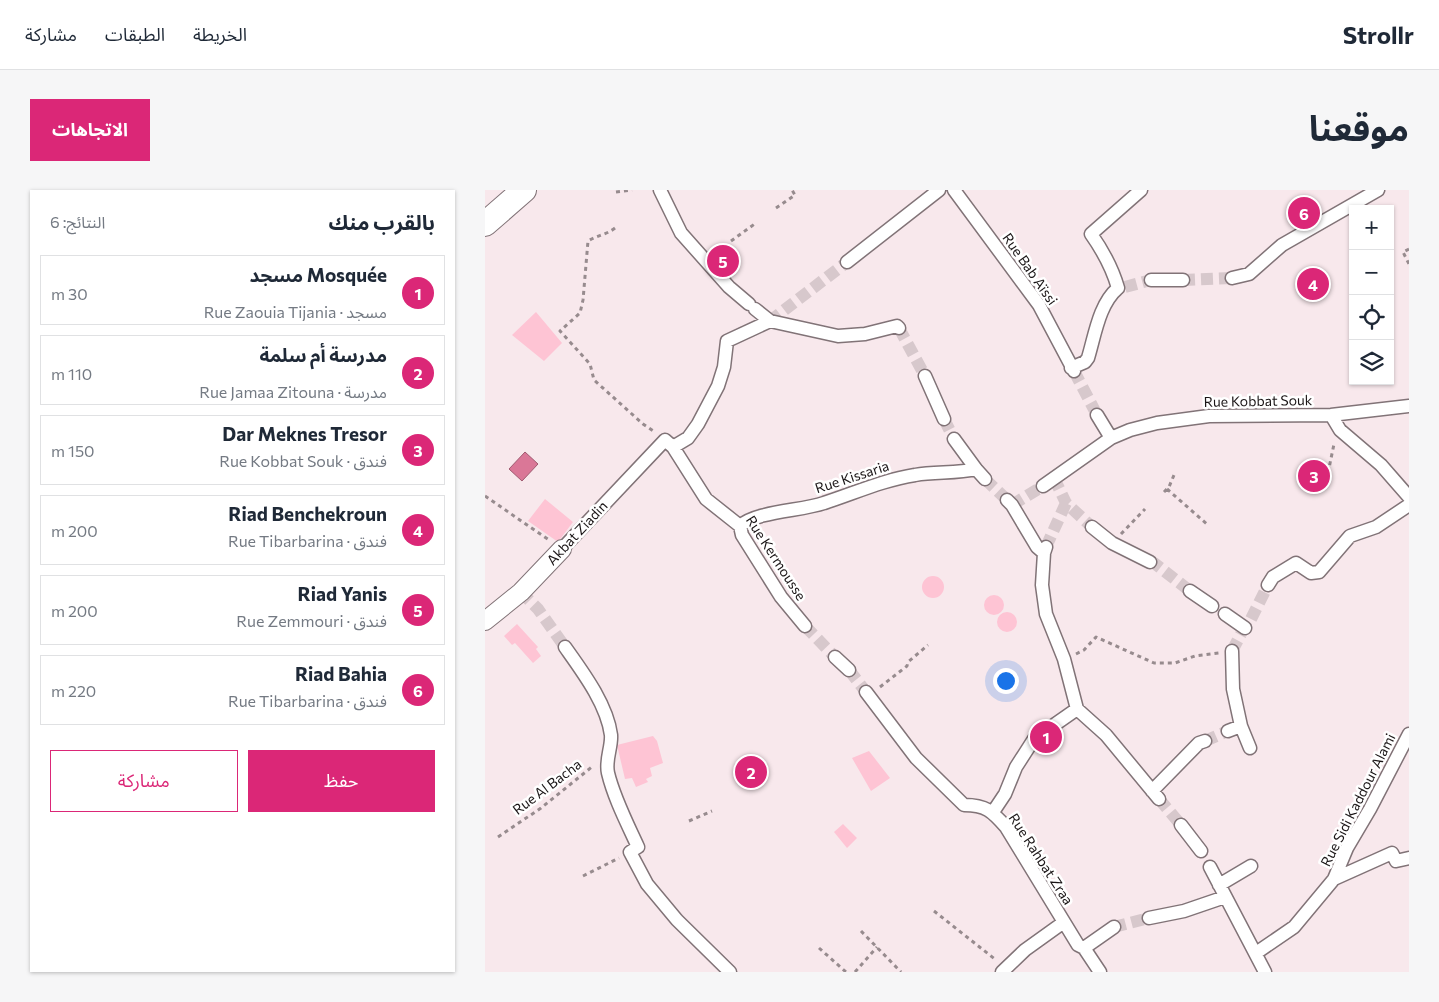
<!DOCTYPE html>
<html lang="ar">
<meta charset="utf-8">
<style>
body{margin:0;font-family:Commissioner,"Noto Sans Arabic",sans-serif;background:#f6f6f7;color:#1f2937;direction:rtl}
.controls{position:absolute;right:15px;top:15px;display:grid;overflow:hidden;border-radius:0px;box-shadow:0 1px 4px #0004}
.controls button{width:45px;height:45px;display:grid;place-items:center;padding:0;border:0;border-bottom:1px solid #e0e1e3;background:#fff;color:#1f2937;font:25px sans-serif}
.you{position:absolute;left:520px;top:490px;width:18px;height:18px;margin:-12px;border:4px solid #fff;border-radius:50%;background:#1a73e8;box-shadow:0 0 0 8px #1a73e833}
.badge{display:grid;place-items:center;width:32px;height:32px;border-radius:50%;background:#db2777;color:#fff;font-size:16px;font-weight:700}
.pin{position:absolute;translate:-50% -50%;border:2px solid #fff;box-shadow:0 1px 5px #0006}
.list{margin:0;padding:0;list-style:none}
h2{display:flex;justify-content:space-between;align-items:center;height:65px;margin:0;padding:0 20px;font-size:21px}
h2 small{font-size:16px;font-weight:400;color:#747a83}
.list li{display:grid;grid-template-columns:32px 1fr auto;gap:15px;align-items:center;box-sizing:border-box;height:70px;margin:0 10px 10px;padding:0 10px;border:1px solid #e0e1e3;border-radius:0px}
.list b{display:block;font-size:19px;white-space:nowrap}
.list p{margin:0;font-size:16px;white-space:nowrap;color:#747a83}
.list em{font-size:16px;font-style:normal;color:#747a83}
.actions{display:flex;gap:10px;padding:15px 20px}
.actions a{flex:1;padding:11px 0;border:1px solid #db2777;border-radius:0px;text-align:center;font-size:18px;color:#db2777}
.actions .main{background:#db2777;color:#fff}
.icon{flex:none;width:28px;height:28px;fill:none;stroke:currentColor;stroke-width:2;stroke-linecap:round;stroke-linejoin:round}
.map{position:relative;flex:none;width:924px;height:782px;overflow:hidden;direction:ltr;border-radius:0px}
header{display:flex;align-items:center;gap:30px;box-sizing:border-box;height:70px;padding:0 25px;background:#fff;border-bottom:1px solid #e0e1e3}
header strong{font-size:24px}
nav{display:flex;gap:28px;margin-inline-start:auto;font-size:18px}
.intro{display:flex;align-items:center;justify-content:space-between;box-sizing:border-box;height:120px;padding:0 30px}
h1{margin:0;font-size:35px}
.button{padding:12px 22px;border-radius:0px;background:#db2777;color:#fff;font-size:18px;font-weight:700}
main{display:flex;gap:30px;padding:0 30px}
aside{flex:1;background:#fff;border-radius:0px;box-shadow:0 1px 4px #0004}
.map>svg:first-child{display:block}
</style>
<header>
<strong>Strollr</strong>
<nav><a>الخريطة</a><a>الطبقات</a><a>مشاركة</a></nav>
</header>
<div class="intro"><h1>موقعنا</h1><a class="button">الاتجاهات</a></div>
<main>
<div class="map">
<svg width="924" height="782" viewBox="0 0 924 782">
<rect width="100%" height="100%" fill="#f8e8ec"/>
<path fill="#fec4d4" d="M 51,122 L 77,153 L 59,171 L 27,145 Z
M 60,309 L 88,332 L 73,352 L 43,331 Z
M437 397a11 11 0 1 1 22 0a11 11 0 1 1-22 0Z
M499 415a10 10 0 1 1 20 0a10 10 0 1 1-20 0Z
M512 432a10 10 0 1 1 20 0a10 10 0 1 1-20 0Z
M 32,434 L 53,457 L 51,459 L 56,466 L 48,473 L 30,453 L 27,455 L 19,446 Z
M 168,546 L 172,551 L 178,573 L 165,578 L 167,586 L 161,589 L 163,592 L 151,597 L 147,588 L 140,589 L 132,555 Z
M 384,561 L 405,588 L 386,601 L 367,568 Z
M 358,634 L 372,648 L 362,658 L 349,642 Z"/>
<path fill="#da7797" stroke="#a05a70" d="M 40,262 L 53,274 L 37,291 L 24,279 Z"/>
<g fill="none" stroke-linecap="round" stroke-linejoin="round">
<path stroke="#d7c8cc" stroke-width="12" stroke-dasharray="12 6" stroke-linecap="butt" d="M 698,90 L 747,88
M 640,97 L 666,90
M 285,131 L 362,72
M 414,138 L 440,186
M 589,181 L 612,225
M 459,229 L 469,249
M 569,288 L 581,313 L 607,337
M 500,289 L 522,310
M 527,315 L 558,296
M 561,357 L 581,313
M 665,372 L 669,373 L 705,401
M 36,402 L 53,419 L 80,457
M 766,429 L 783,395
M 320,436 L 350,467
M 747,461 L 756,444
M 364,480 L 381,502
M 720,551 L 743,541
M 674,609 L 696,635
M 629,737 L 664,728"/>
<g stroke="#817377" stroke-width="15">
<path id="pedestrian" d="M 175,0 L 196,43 L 244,97 L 264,114
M 469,0 L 554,115 L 589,181
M 362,72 L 454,0
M 747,88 L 764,84 L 797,55 L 893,0
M 666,90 L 698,90
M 633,98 C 627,77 618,61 606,44 L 656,0
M 270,119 L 285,131 L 353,146 L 380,144 L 412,136 L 414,138
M 586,178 L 600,172 L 603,168 C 610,145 614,114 633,98
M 440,186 L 459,229
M 612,225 L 626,248
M 846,225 L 855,240 L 896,275 L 924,307
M 469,249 L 491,279 L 500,289
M 188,257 L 203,248 L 213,234 L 233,196 L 239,177 L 242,151 L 285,131
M 558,296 L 626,248 L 645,240 L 672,233 L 724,226 L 846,225 L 924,216
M 522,310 L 527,315 L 552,357 L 559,363
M 255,336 C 272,321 316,321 339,313 C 370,303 398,290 430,285 C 450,281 471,284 491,279
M 607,337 L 627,353 L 665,372
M 561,357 L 559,363 L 557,395 L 561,424 L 579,469 L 592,519 L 621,545 L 674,609
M 77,359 L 180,250 L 188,257 L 221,309 L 255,336 L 257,345 L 296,407 L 320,436
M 783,395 L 788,387 L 811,373 L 826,383 L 834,382 L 865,346 L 891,337 L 924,315
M 705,401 L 727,416
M 740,424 L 760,438
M 80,457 C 97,481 122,514 126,545 C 127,557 120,570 123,583 C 129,608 142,633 153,657 L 145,662 L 162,694 L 192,730 L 245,782
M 747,461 L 748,499 L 756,536 L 765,558
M 350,467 L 364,480
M 381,502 L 431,568 L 479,615 C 501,615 507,621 521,637 L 593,755 L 599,758 L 615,782
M 743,541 L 756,536
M 667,601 L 714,553 L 720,551
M 508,622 L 520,604 L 531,577 L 549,549 L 592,519
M 696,635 L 716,661
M 725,677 L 780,782
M 849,689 L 907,663 L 911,671 L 924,668
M 734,695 L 766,676
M 664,728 L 699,721 L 740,707
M 599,758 L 629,737
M 771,763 L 809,737 L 849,689 L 862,658 L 885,619 L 924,544
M 517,782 L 540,760 L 579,732"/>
</g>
<g stroke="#817377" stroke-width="20">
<path id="minor" d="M 0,431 L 36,402 L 77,359"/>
</g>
<g stroke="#817377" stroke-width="26">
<path id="secondary" d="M 0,34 L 39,0"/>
</g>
<path stroke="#978b8e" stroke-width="3" stroke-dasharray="4 4" stroke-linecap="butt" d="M 131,2 L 147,0
M 291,18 L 310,5 L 307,0
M 130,38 C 121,45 113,45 103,51 L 98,110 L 95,123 L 75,141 L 105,174 L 109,190 L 158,234 L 170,242
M 246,51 L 271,33
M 924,59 L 918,62 L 924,74
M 843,283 L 849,254
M 682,299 L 723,335
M 679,302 L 684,297 L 689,285
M 0,306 L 64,350
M 636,344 L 660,319
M 591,464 L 599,460 L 611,447 L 669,473 L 690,473 L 710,466 L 734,463
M 395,497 L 422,476 L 423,472 L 443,455
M 204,631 L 227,621
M 13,647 L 56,618 L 108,576
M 98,686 L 134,668
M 449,721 L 511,770
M 376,741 L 416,782
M 334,758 L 361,782
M 370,782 L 392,757"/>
<use href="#pedestrian" stroke="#fff" stroke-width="12"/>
<use href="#minor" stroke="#fff" stroke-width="18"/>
<use href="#secondary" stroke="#fff" stroke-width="24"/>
</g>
<g text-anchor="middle" stroke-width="5" stroke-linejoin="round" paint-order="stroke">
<g font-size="14" fill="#1a1516" stroke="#fff">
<text transform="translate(545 79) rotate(55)" y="5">Rue Bab Aïssi</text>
<text transform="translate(773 211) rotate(-1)" y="5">Rue Kobbat Souk</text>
<text transform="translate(367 287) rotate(-18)" y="5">Rue Kissaria</text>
<text transform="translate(92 343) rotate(-47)" y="5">Akbat Ziadin</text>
<text transform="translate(291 368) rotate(57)" y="5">Rue Kermousse</text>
<text transform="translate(62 597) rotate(-37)" y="5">Rue Al Bacha</text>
<text transform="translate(873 610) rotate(-63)" y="5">Rue Sidi Kaddour Alami</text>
<text transform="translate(556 669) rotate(57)" y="5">Rue Rahbat Zraa</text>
</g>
</g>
</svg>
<div class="controls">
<button>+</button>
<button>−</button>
<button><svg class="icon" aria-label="locate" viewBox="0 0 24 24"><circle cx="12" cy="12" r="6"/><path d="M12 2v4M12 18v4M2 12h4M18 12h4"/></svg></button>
<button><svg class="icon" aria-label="layers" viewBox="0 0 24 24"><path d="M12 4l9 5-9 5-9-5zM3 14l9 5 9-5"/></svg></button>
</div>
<div class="you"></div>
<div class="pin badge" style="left:561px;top:547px">1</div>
<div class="pin badge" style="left:266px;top:582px">2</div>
<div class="pin badge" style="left:829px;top:286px">3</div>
<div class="pin badge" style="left:828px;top:94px">4</div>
<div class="pin badge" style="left:238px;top:71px">5</div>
<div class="pin badge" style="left:819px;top:23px">6</div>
</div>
<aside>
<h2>بالقرب منك<small>النتائج: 6</small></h2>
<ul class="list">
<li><span class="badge">1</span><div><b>Mosquée مسجد</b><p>مسجد · Rue Zaouia Tijania</p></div><em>30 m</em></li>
<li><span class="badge">2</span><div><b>مدرسة أم سلمة</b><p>مدرسة · Rue Jamaa Zitouna</p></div><em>110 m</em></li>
<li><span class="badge">3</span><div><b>Dar Meknes Tresor</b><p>فندق · Rue Kobbat Souk</p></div><em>150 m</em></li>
<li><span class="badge">4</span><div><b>Riad Benchekroun</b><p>فندق · Rue Tibarbarina</p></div><em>200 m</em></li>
<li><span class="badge">5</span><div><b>Riad Yanis</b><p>فندق · Rue Zemmouri</p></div><em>200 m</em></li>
<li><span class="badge">6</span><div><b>Riad Bahia</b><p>فندق · Rue Tibarbarina</p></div><em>220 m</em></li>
</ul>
<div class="actions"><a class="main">حفظ</a><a>مشاركة</a></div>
</aside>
</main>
